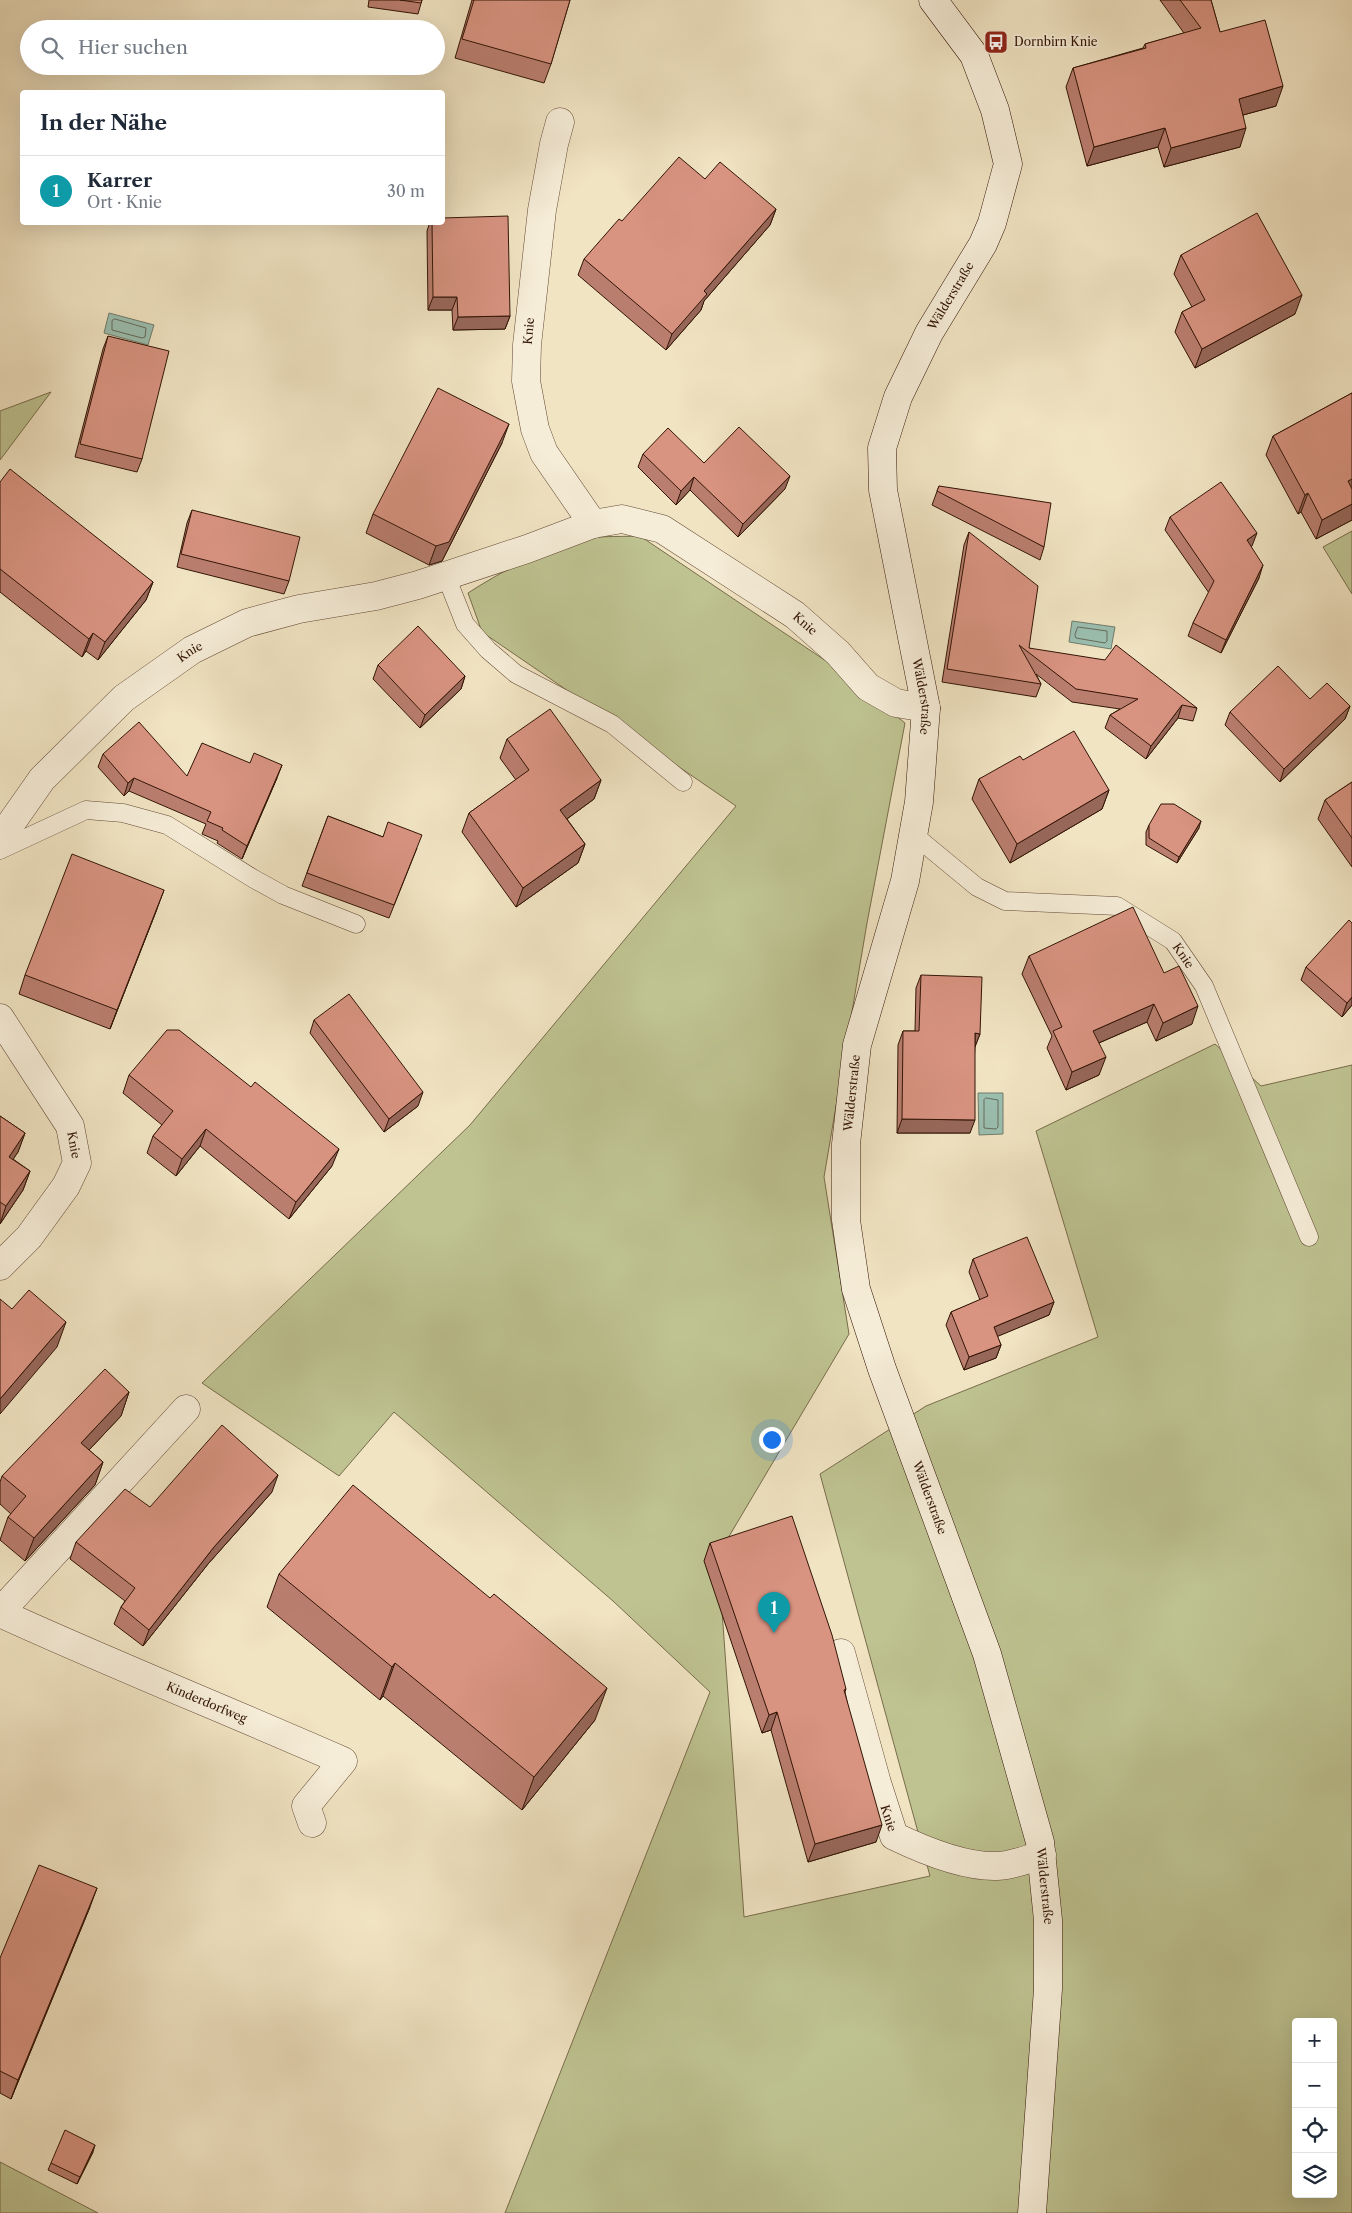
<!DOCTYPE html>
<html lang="de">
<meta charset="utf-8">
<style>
body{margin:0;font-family:"Libre Caslon Text",serif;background:#f2f2f3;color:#1f2937}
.controls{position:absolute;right:15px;bottom:15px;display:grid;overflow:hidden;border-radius:5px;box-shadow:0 5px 20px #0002}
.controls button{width:45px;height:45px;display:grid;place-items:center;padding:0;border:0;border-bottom:1px solid #e0e1e3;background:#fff;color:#1f2937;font:25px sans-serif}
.you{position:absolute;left:771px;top:1439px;width:18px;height:18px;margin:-12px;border:4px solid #fff;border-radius:50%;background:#1a73e8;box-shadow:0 0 0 8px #1a73e833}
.badge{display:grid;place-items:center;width:32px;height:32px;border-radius:50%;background:#8f2418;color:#fff;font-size:16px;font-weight:700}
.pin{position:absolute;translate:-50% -41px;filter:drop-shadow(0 1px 2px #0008)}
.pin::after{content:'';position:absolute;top:26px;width:18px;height:15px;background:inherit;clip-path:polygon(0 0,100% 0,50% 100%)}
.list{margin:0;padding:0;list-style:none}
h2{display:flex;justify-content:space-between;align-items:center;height:65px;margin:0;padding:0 20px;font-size:21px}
h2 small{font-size:16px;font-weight:400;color:#747a83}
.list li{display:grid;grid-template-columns:32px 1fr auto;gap:15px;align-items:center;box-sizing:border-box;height:70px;padding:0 20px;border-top:1px solid #e0e1e3}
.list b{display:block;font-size:19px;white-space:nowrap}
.list p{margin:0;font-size:16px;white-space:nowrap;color:#747a83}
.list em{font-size:16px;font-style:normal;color:#747a83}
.icon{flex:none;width:28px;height:28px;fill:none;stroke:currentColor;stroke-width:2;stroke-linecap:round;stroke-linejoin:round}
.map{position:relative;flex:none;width:1352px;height:2213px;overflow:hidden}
.search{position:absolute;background:#fff;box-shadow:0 5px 20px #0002;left:20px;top:20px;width:425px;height:55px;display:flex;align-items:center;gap:12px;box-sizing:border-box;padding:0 18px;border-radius:28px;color:#747a83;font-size:19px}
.panel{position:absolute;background:#fff;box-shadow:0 5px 20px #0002;left:20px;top:90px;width:425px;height:135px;border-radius:5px}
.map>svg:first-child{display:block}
</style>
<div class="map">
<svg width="1352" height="2213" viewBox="0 0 1352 2213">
<rect width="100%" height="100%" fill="#f1e4c3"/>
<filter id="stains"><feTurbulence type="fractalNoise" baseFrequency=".004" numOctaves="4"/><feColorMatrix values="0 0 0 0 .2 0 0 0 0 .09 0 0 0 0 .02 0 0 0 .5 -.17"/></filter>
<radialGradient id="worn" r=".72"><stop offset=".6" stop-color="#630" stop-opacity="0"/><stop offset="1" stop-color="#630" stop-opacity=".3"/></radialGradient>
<path fill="#bec391" stroke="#786c4b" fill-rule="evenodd" d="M 51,392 L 0,460 L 0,411 Z
M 1352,531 L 1352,594 L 1323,547 Z
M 640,536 L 829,663 L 905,723 L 867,923 L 824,1177 L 849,1334 L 718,1555 L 744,1917 L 930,1876 L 820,1474 L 926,1406 L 1098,1337 L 1036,1131 L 1215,1044 L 1261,1086 L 1352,1065 L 1352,2213 L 505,2213 L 710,1692 L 613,1601 L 394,1412 L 339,1476 L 202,1383 L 470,1125 L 736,806 L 482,632 L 468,593 C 499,573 536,553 571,542 C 592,535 617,537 640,536 ZM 1296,2022 L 1333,2022 L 1333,2194 L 1296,2194 Z
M 0,2162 L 98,2213 L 0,2213 Z"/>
<path fill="#9bbfb0" stroke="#717b6c" d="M 109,313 L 154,325 L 148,345 L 104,333 Z
M 1072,621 L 1115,627 L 1111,649 L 1069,642 Z
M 978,1093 L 1003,1093 L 1003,1134 L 979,1135 Z"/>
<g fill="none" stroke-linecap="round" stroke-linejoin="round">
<path stroke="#666a5a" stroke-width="1" d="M 115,319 L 146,328 L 145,337 L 142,338 L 112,330 L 112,321 Z
M 1078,627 L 1107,631 L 1107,641 L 1105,643 L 1076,638 L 1075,635 Z
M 986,1098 L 998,1100 L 998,1127 L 996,1129 L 984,1128 L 984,1100 Z"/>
<g stroke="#624834" stroke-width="19">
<g id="lane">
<path d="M 446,576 L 465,624 L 488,650 L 516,674 L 612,724 L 683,782"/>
<path id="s1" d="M 914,835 L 977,887 L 1005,901 L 1117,906 L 1173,941 L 1204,986 L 1309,1237"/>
<path d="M 0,850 L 86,810 L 123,813 L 167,825 L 254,879 L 283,895 L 356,924"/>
</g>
</g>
<g stroke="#624834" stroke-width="29">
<g id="street">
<path d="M 560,122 L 554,144 L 542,210 L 527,345 L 526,381 L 535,429 L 544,453 L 593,524"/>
<path id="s2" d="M 0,839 L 42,779 L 124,698 L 192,650 L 247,623 L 299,609 L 376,596 L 418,585 L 527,549 L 593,524 L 622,519 L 662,529 L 795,615 L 838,653 L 868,687 L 896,703 L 926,708"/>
<path id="s3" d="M 0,1018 L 70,1126 L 77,1163 L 66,1186 L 29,1237 L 0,1266"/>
<path d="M 0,1612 L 186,1409"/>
<path id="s4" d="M 0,1613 C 114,1665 229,1711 343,1761 L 306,1806 L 312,1823"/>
<path id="s5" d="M 841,1653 L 877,1783 L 894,1836 C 923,1850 965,1867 997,1866 C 1011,1866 1028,1859 1042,1855"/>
</g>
</g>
<g stroke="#321405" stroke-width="29">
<g id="secondary">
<path id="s6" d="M 933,0 L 974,55 L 995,110 L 1008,164 L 992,223 L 983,244 L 929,333 L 898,397 L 882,448 L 883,490 L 926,708 L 919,802 L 905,881 L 857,1045 L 846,1144 L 846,1220 L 856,1289 L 882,1369 L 987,1654 L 1040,1842 L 1048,1920 L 1048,1989 L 1032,2213"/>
</g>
</g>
<use href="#lane" stroke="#f6edd8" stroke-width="18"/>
<use href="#street" stroke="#f6edd8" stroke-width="28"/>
<use href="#secondary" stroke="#f6edd8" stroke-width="28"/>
</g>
<path fill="#ba7e6f" stroke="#321405" d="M 369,0 L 422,0 L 418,14 L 368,7 Z
M 472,0 L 570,0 L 551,64 L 544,83 L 455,58 Z
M 1160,0 L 1211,0 L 1220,32 L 1276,106 L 1243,115 L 1240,147 L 1164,167 L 1158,147 L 1087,166 L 1066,87 L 1073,68 L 1143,48 L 1145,44 L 1184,33 Z
M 705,179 L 776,209 L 770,225 L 704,301 L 701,310 L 666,350 L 578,275 L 584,259 L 622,221 Z
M 430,222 L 442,222 L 510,316 L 505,329 L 453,330 L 452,310 L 428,310 L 427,231 Z
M 1181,255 L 1295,314 L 1195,368 L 1175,332 L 1182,312 L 1192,307 L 1174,274 Z
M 108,336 L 142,459 L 137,472 L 75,457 L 103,349 Z
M 1352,393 L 1352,520 L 1316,539 L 1301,512 L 1298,514 L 1266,455 L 1273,436 Z
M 502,443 L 442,561 L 429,565 L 366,533 L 373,514 Z
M 643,454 L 704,463 L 785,489 L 738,537 L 690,490 L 676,505 L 638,467 Z
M 0,482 L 153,582 L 146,600 L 98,660 L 86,651 L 82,657 L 0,592 Z
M 939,486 L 1044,547 L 1040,560 L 932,505 Z
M 192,510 L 289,581 L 284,594 L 177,567 L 187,523 Z
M 1170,517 L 1252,546 L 1251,547 L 1259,578 L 1221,653 L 1188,636 L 1193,623 L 1209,593 L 1165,530 Z
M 969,532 L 1029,648 L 1197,708 L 1193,721 L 1178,718 L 1146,759 L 1105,728 L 1110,715 L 1120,709 L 1072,702 L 1036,674 L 1041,684 L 1036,697 L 942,682 L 964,545 Z
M 378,665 L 465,676 L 461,689 L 420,728 L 373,679 Z
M 1310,699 L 1350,706 L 1345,719 L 1280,782 L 1225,725 L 1230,712 Z
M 507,739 L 601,780 L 594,799 L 567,819 L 585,844 L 578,863 L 516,907 L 462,832 L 469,813 L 516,780 L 500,758 Z
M 103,754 L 187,776 L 277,778 L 242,859 L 217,843 L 218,841 L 202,834 L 206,824 L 129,791 L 124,796 L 98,767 Z
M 1023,760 L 1109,790 L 1102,809 L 1010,863 L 972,799 L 979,779 Z
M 1352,782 L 1352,867 L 1318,819 L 1325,800 Z
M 328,816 L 383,837 L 417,848 L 389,918 L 302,886 Z
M 1149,825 L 1199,828 L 1177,863 L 1146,845 L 1146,832 Z
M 157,909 L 110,1029 L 19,994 L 25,975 Z
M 1029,956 L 1164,973 L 1192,1024 L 1156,1041 L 1147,1022 L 1099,1043 L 1099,1075 L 1066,1090 L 1047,1048 L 1052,1036 L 1022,974 Z
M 1306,967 L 1352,1005 L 1342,1017 L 1301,980 Z
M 921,975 L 980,1034 L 975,1046 L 970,1133 L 897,1133 L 898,1045 L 903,1031 L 915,1031 L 916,988 Z
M 314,1020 L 418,1106 L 384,1132 L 310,1033 Z
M 129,1075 L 332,1166 L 289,1219 L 200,1146 L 176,1176 L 147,1153 L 153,1136 L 162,1125 L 123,1093 Z
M 0,1116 L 25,1133 L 18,1152 L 13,1159 L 30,1171 L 23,1190 L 0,1224 Z
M 973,1259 L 1054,1302 L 1049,1315 L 997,1336 L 1001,1345 L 996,1358 L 964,1370 L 946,1325 L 951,1312 L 980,1300 L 969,1272 Z
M 129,1392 L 121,1416 L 89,1450 L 103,1462 L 95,1485 L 25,1561 L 0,1540 L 8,1517 L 11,1514 L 0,1504 L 0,1482 L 2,1476 Z
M 272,1492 L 208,1564 L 143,1646 L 114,1624 L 121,1607 L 125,1601 L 70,1559 L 76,1542 L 150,1507 Z
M 710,1543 L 846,1689 L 845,1692 L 876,1842 L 808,1862 L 771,1730 L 762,1733 L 704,1561 Z
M 279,1574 L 595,1720 L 522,1810 L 383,1696 L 380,1700 L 267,1607 Z
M 90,1907 L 11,2099 L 0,2093 L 0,1958 Z
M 93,2152 L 77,2184 L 48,2170 L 51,2163 Z"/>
<path fill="#97675a" stroke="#321405" d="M 1283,86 L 1276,106 L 1232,118 L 1239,99 Z
M 1165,128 L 1158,147 L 1087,166 L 1094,147 Z
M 1246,128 L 1240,147 L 1164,167 L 1171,148 Z
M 776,209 L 770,225 L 704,301 L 701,310 L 666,350 L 672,334 L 704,291 Z
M 1302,295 L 1295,314 L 1195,368 L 1202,349 Z
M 433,297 L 457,297 L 452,310 L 428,310 Z
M 510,316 L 505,329 L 453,330 L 458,317 Z
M 509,424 L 502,443 L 442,561 L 429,565 L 436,546 Z
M 790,476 L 785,489 L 738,537 L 743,524 Z
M 694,477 L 690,490 L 676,505 L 681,491 Z
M 1352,479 L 1352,494 L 1348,481 Z
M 1308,493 L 1301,512 L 1298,514 L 1305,495 Z
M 1352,504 L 1352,520 L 1316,539 L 1322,520 Z
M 1257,533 L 1252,546 L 1242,553 L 1247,540 Z
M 1263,565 L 1259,578 L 1221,653 L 1226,640 Z
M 153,582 L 146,600 L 98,660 L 105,642 Z
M 93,633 L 86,651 L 82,657 L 89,639 Z
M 465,676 L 461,689 L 420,728 L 425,715 Z
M 1182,705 L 1178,718 L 1146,759 L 1151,746 Z
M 1350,706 L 1345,719 L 1280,782 L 1284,769 Z
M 282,765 L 277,778 L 242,859 L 247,846 Z
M 134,778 L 129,791 L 124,796 L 128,783 Z
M 601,780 L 594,799 L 553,829 L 560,810 Z
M 1109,790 L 1102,809 L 1010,863 L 1017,844 Z
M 1201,821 L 1199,828 L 1177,863 L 1179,857 Z
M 585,844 L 578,863 L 516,907 L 523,888 Z
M 164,890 L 157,909 L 110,1029 L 117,1010 Z
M 1352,997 L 1352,1005 L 1342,1017 L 1347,1003 Z
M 1154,1004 L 1147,1022 L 1087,1048 L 1093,1031 Z
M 1198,1006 L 1192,1024 L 1156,1041 L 1163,1023 Z
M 975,1033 L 980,1034 L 975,1047 Z
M 1106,1057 L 1099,1075 L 1066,1090 L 1072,1072 Z
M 423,1092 L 418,1106 L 384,1132 L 389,1119 Z
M 902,1119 L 975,1120 L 970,1133 L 897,1133 Z
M 206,1129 L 200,1146 L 176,1176 L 182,1159 Z
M 25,1133 L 18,1152 L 2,1176 L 9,1157 Z
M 339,1149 L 332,1166 L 289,1219 L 296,1202 Z
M 30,1171 L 23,1190 L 0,1224 L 6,1206 Z
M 1054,1302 L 1049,1315 L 989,1340 L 994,1327 Z
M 66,1322 L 57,1347 L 0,1414 L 0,1399 Z
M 1001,1345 L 996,1358 L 964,1370 L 969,1357 Z
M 129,1392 L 121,1416 L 73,1467 L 81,1443 Z
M 103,1462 L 95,1485 L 25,1561 L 34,1538 Z
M 278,1475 L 272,1492 L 208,1564 L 143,1646 L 149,1630 L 214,1547 Z
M 395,1663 L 383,1696 L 380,1700 L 392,1667 Z
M 607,1688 L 595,1720 L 522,1810 L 534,1777 Z
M 777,1712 L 771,1730 L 762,1733 L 769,1715 Z
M 882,1825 L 876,1842 L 808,1862 L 815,1844 Z
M 97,1888 L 90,1907 L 11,2099 L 18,2080 Z
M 95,2145 L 93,2152 L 77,2184 L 80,2177 Z"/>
<path fill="#d89381" stroke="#321405" d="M 400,0 L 422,0 L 421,3 Z
M 474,0 L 570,0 L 551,64 L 462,39 Z
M 1180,0 L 1211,0 L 1220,32 L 1265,20 L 1283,86 L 1239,99 L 1246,128 L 1171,148 L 1165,128 L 1094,147 L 1073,68 L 1146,48 L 1145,44 L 1201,28 Z
M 679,157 L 705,179 L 720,162 L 776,209 L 704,291 L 707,294 L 672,334 L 584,259 L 619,219 L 622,221 Z
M 1257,213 L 1302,295 L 1202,349 L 1182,312 L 1205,300 L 1181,255 Z
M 508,216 L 510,316 L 458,317 L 457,297 L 433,297 L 432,222 L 442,222 L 442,218 Z
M 108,336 L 169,351 L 142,459 L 80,444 Z
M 438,388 L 509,424 L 449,542 L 436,546 L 373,514 Z
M 1352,393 L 1352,479 L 1348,481 L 1352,489 L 1352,504 L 1322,520 L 1308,493 L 1305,495 L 1273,436 Z
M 739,427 L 790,476 L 743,524 L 694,477 L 681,491 L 643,454 L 668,428 L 704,463 Z
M 10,469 L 153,582 L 105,642 L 93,633 L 89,639 L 0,569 L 0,482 Z
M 1221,482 L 1257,533 L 1247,540 L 1263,565 L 1226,640 L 1193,623 L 1214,581 L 1170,517 Z
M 939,486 L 1051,503 L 1044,547 L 937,491 Z
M 192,510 L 300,537 L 289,581 L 181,554 Z
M 969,532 L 1038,586 L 1029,648 L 1105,660 L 1116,645 L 1197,708 L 1182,705 L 1151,746 L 1110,715 L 1138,699 L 1076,689 L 1019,645 L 1041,684 L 947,669 Z
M 418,626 L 465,676 L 425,715 L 378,665 Z
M 1278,666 L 1310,699 L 1327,683 L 1350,706 L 1284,769 L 1230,712 Z
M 550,709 L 601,780 L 560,810 L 585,844 L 523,888 L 469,813 L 529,770 L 507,739 Z
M 139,722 L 187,776 L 202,743 L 250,763 L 254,753 L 282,765 L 247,846 L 222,830 L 223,828 L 207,821 L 211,812 L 134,778 L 128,783 L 103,754 Z
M 1074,731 L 1109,790 L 1017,844 L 979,779 L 1020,756 L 1023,760 Z
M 1352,782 L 1352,838 L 1325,800 Z
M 1161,804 L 1174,804 L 1201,821 L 1179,857 L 1149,838 L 1149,825 Z
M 328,816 L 383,837 L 388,822 L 422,835 L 394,905 L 307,873 Z
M 72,854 L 164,890 L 117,1010 L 25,975 Z
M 1133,907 L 1164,973 L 1179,966 L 1198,1006 L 1163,1023 L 1154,1004 L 1093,1031 L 1106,1057 L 1072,1072 L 1053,1031 L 1062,1027 L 1029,956 Z
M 1349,920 L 1352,923 L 1352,997 L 1347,1003 L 1306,967 Z
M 921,975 L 982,977 L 980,1034 L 975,1033 L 975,1120 L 902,1119 L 903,1031 L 919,1031 Z
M 349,994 L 423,1092 L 389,1119 L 314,1020 Z
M 167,1030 L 179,1030 L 251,1087 L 255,1082 L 339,1149 L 296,1202 L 206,1129 L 182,1159 L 153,1136 L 173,1111 L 129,1075 Z
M 0,1116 L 25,1133 L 9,1157 L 30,1171 L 6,1206 L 0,1202 Z
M 1027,1237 L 1054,1302 L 994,1327 L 1001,1345 L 969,1357 L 951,1312 L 988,1296 L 973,1259 Z
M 29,1290 L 66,1322 L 0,1399 L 0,1299 L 12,1309 Z
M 105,1369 L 129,1392 L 81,1443 L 103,1462 L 34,1538 L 8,1517 L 26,1496 L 2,1476 Z
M 222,1425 L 278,1475 L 214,1547 L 149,1630 L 121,1607 L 135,1588 L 76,1542 L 125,1489 L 150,1507 Z
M 353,1485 L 490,1598 L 494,1594 L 607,1688 L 534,1777 L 395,1663 L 392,1667 L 279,1574 Z
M 792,1516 L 832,1635 L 846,1689 L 844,1690 L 882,1825 L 815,1844 L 777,1712 L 769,1715 L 710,1543 Z
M 39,1865 L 97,1888 L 18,2080 L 0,2071 L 0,1958 Z
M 65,2130 L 95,2145 L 80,2177 L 51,2163 Z"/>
<defs>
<g id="bus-square" transform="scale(1.25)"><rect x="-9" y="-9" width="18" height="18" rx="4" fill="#8f2418" stroke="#f6edd8"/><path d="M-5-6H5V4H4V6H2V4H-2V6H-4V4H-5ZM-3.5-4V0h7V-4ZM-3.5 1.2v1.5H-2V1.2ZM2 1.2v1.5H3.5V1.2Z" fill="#fff"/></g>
</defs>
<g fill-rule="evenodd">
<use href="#bus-square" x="996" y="42"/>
</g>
<g text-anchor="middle" stroke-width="4" stroke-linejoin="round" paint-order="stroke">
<g font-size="12" fill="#321405" stroke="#f6edd8" text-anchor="start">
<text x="1014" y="46">Dornbirn Knie</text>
</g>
<g font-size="12" fill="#321405" stroke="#f6edd8">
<text transform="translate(951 296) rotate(-59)" y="4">Wälderstraße</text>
<text transform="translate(529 331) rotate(-85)" y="4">Knie</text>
<text dy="4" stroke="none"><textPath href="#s2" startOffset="936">Knie</textPath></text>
<text dy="4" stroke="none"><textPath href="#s2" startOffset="269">Knie</textPath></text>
<text dy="4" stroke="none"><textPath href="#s6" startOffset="748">Wälderstraße</textPath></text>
<text dy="4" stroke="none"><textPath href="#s1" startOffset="309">Knie</textPath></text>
<text transform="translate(852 1093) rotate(-84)" y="4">Wälderstraße</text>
<text dy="4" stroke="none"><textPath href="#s3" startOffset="148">Knie</textPath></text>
<text dy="4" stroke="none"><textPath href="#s6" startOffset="1572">Wälderstraße</textPath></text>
<text dy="4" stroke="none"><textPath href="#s4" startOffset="225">Kinderdorfweg</textPath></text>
<text dy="4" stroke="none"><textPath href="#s5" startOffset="172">Knie</textPath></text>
<text dy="4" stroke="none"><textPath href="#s6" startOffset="1978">Wälderstraße</textPath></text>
</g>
</g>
<rect width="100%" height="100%" filter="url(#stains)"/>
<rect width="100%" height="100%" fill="url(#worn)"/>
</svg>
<div class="controls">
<button>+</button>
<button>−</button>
<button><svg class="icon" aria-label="locate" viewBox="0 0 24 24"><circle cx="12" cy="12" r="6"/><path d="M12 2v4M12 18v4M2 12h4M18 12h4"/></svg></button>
<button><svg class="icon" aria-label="layers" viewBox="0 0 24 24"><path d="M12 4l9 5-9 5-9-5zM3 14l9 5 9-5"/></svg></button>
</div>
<div class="you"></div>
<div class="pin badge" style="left:774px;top:1633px;background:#0f9aa8">1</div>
<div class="search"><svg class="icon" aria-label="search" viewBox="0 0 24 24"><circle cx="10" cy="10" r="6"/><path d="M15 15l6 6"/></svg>Hier suchen</div>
<section class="panel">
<h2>In der Nähe<small></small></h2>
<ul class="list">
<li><span class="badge" style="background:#0f9aa8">1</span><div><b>Karrer</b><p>Ort · Knie</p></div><em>30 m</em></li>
</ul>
</section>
</div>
